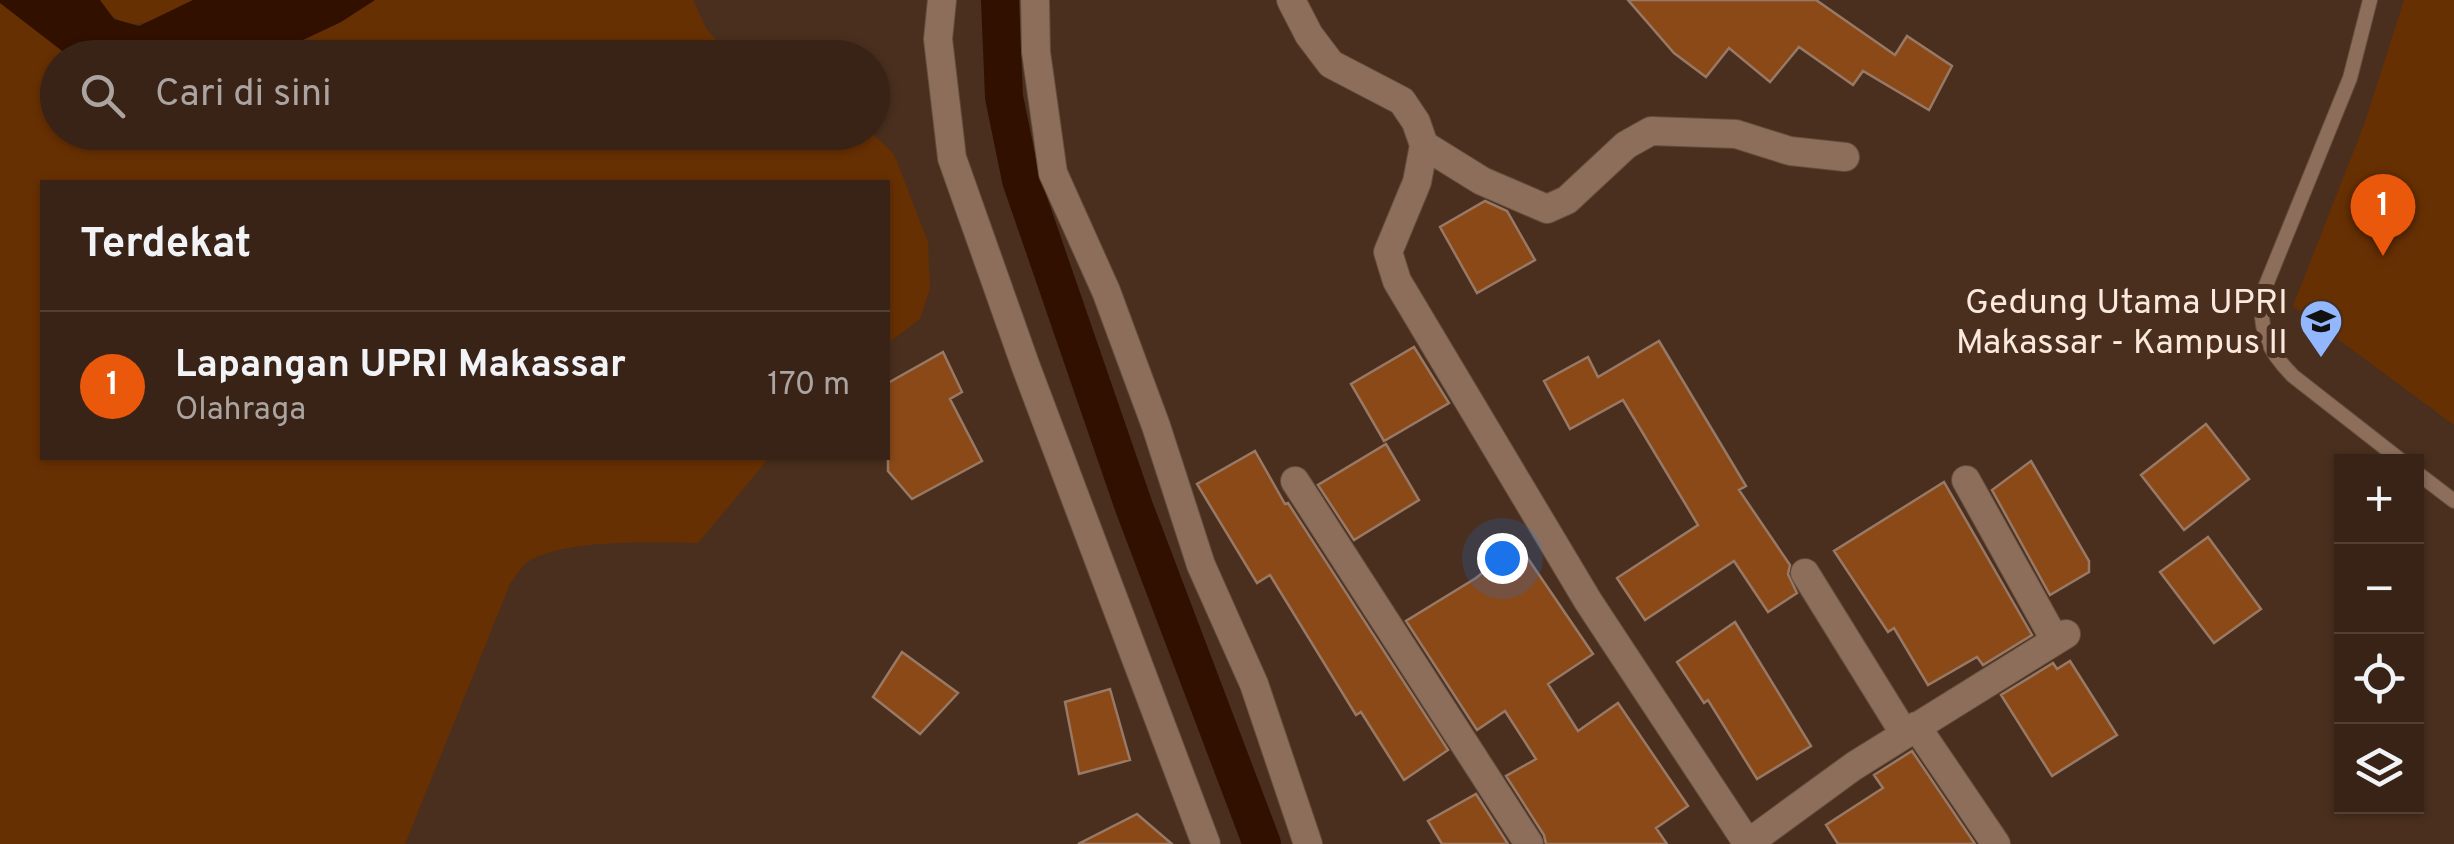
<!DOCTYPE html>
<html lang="id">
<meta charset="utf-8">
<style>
body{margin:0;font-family:Overpass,sans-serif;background:#432f23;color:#f1f3f6}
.controls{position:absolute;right:30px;bottom:30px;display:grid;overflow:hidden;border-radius:0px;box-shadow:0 2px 8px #0004}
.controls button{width:90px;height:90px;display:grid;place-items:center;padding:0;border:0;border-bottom:2px solid #524035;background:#382316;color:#f1f3f6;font:50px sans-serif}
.you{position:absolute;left:1502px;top:558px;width:35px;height:35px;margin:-25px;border:8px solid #fff;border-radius:50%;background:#1a73e8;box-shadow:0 0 0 15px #1a73e833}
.badge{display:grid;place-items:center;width:65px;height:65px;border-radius:50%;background:#ea580c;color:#fff;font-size:32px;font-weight:700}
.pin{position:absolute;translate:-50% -82px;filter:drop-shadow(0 2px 5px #0008)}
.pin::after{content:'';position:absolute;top:52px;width:35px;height:30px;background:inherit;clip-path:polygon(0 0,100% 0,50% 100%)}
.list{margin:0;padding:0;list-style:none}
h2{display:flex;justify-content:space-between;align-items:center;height:130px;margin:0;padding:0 40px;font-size:42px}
h2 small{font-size:32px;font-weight:400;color:#aba4a1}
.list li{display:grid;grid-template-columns:65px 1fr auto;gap:30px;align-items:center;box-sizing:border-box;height:150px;padding:0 40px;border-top:2px solid #524035}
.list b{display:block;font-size:38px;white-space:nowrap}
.list p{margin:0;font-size:32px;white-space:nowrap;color:#aba4a1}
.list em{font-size:32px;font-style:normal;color:#aba4a1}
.icon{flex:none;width:55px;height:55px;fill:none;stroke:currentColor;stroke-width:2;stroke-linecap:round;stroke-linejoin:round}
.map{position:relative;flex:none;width:2454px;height:844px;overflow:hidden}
.search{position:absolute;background:#382316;box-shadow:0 2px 8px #0004;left:40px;top:40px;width:850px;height:110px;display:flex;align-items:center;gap:25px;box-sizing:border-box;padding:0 35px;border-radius:55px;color:#aba4a1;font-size:38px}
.panel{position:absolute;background:#382316;box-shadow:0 2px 8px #0004;left:40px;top:180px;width:850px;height:280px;border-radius:0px}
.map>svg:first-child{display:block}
</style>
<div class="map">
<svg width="2454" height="844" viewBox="0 0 2454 844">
<rect width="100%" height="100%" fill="#4a2f1e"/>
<path fill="#673003" d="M 100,0 L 193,0 C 158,17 125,44 100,0 Z
M 375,0 L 693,0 L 707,30 L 733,57 L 265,58 L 341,22 Z
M 2404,0 L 2454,0 L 2454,425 L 2293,306 L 2365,122 Z
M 0,3 L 70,57 L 58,58 L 58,132 L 872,133 L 894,154 L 928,242 L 930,288 L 920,319 L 888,343 L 888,182 L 42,182 L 42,458 L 769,458 L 698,543 C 660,542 553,538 524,565 C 519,570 515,578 510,584 L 405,844 L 0,844 Z"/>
<path fill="#321000" d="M 0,0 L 100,0 L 114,19 L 139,26 L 193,0 L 375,0 L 341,22 L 265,58 L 70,57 L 0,3 Z"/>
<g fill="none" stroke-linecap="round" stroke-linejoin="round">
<path stroke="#321000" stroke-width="38" d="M 1000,0 L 1004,97 L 1021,180 L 1134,507 L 1262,844"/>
</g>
<path fill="#8b4917" stroke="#987966" stroke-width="2.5" d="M 1628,0 L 1816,0 L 1895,55 L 1907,36 L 1952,66 L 1929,110 L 1863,71 L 1853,85 L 1799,47 L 1770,82 L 1729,48 L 1706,77 L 1674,53 Z
M 1485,201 L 1507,211 L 1535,260 L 1477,293 L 1440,227 Z
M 1659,341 L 1746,486 L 1739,490 L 1790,565 L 1788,574 L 1797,593 L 1768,612 L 1734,561 L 1645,620 L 1617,578 L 1698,525 L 1623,400 L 1570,429 L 1544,381 L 1588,357 L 1598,377 Z
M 1414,347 L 1449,403 L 1384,441 L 1351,384 Z
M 943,352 L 962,392 L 950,399 L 982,461 L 912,499 L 888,471 L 888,383 Z
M 2206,424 L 2249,479 L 2184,530 L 2141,475 Z
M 1386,444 L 1419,500 L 1354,540 L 1318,485 Z
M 1255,451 L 1285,504 L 1288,503 L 1448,750 L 1404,780 L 1361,712 L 1356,715 L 1270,575 L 1257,583 L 1197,484 Z
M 2031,461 L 2089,561 L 2089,572 L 2050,595 L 1992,490 Z
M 1944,482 L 2032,635 L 1983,665 L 1977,657 L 1928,685 L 1894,628 L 1888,632 L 1834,551 Z
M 2208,537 L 2261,609 L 2214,643 L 2160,572 Z
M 1518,544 L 1593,654 L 1548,684 L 1578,731 L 1618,703 L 1688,806 L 1656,828 L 1667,844 L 1546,844 L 1544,835 L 1506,776 L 1536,759 L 1505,711 L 1477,730 L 1406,621 L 1476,578 Z
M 1735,622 L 1811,746 L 1757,779 L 1708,700 L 1704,703 L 1677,662 Z
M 902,652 L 958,693 L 920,734 L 873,697 Z
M 2070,661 L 2117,735 L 2052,776 L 2001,695 L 2053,663 L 2057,669 Z
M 1110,689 L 1130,760 L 1079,774 L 1065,702 Z
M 1912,751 L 1975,844 L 1838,844 L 1826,825 L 1883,788 L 1874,775 Z
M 1476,794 L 1508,844 L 1442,844 L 1428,821 Z
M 1137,814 L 1172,844 L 1078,844 Z"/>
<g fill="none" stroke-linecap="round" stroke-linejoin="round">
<g stroke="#644e3e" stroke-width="16">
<path id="lane" d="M 2370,0 L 2350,78 L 2264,290 C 2257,327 2267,350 2293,376 L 2403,462
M 2416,472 L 2454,501"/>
</g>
<g stroke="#644e3e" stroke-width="30">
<path id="street" d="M 942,0 L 938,39 L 952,158 L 1026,367 L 1206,844
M 1035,0 L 1036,52 L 1053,173 L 1106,291 L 1156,426 L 1201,565 L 1254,684 L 1308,844
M 1291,0 L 1309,35 L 1331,64 L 1402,101 L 1416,122 L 1424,145 L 1417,182 L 1388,252 L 1397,281 L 1588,601 L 1748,844
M 1424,145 L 1482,181 L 1547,209 L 1567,200 L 1626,145 L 1651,131 L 1736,134 L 1790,151 L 1845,157
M 1966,480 L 2055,640
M 1295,481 L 1529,844
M 1805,573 L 1904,733
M 1916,726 L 1996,844
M 1747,844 L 1854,766 L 2066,634"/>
</g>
<use href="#lane" stroke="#8c6e5b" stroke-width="14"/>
<use href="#street" stroke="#8c6e5b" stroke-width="28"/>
</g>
<defs>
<g id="university-pin" transform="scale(2.25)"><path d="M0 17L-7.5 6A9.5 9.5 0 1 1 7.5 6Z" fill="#92b7fd" stroke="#4a2f1e"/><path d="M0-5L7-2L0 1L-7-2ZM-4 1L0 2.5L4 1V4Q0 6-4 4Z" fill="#111"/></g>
</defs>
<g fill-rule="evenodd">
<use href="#university-pin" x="2321" y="321"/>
</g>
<g text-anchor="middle" stroke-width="10" stroke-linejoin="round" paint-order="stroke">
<g font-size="35" fill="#fbe9de" stroke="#4a2f1e" text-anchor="end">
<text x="2288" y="313">Gedung Utama UPRI<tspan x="2288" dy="40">Makassar - Kampus II</tspan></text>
</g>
</g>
</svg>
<div class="controls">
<button>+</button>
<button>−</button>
<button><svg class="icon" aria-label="locate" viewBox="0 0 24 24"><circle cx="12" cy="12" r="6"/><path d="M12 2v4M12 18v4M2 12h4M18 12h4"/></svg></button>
<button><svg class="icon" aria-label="layers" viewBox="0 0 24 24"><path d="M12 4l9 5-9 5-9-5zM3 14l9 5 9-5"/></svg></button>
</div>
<div class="you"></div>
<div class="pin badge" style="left:2383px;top:256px">1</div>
<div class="search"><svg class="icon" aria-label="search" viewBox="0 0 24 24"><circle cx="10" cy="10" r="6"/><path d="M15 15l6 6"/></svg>Cari di sini</div>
<section class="panel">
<h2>Terdekat<small></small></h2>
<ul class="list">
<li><span class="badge">1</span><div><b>Lapangan UPRI Makassar</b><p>Olahraga</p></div><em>170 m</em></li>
</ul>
</section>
</div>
